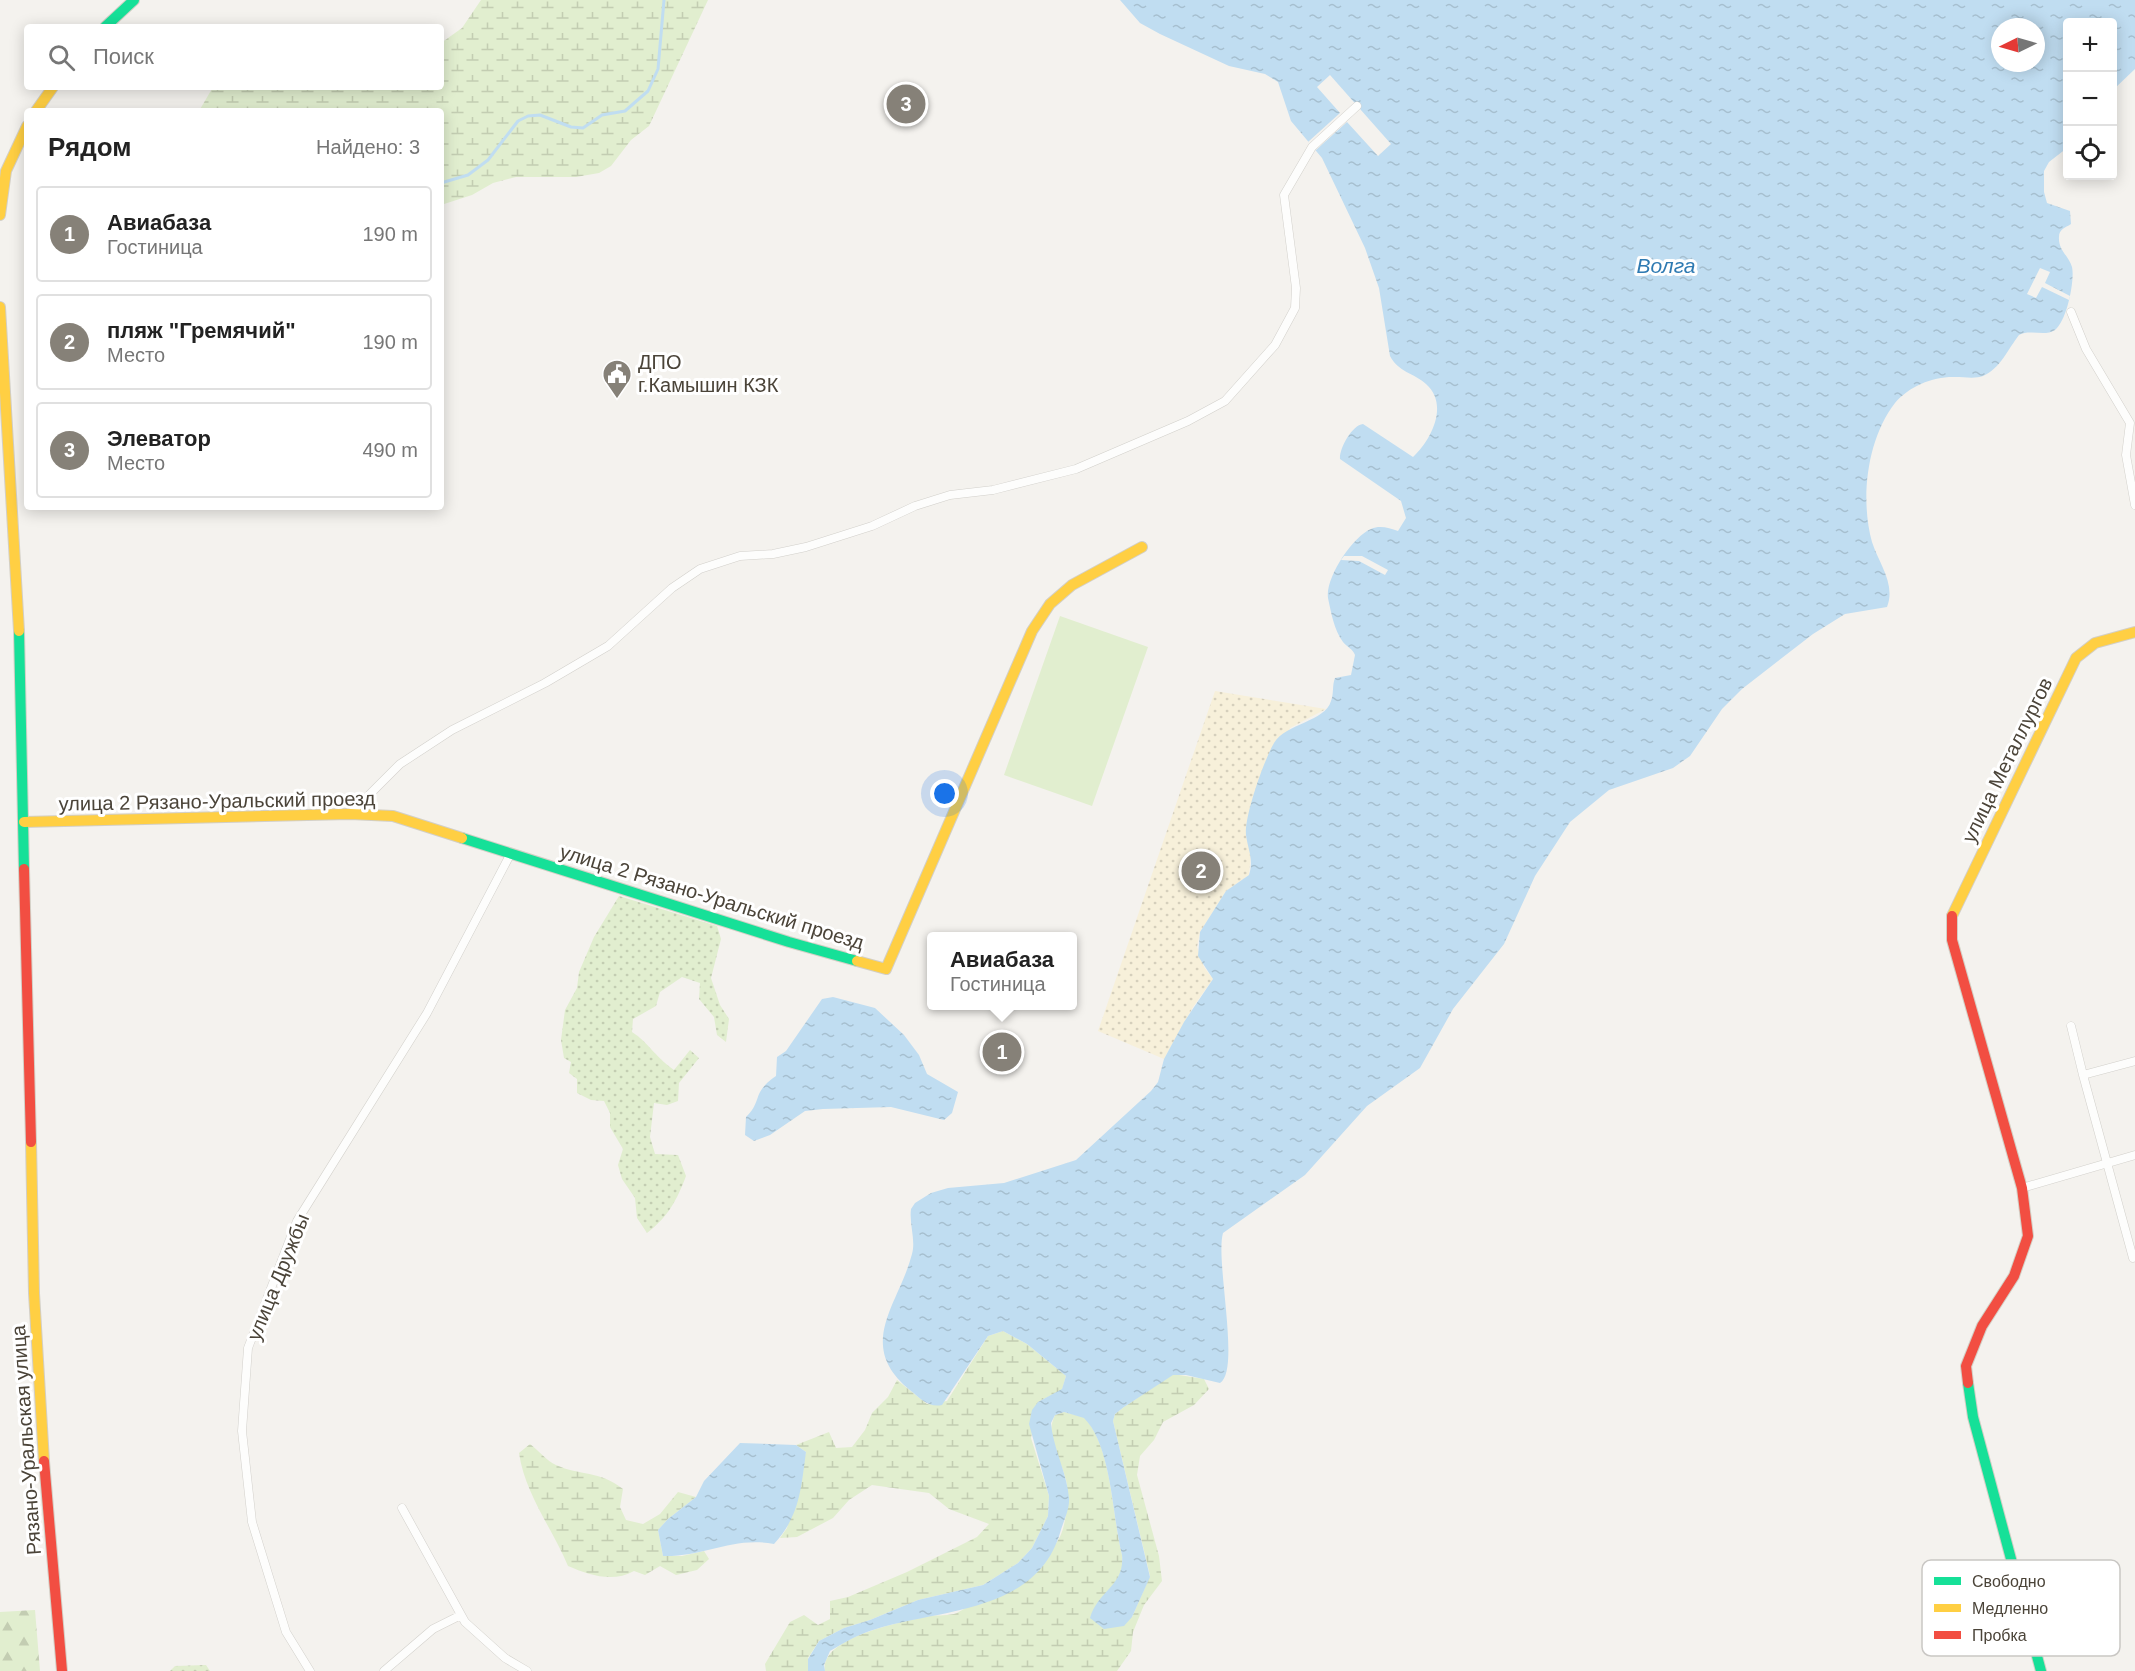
<!DOCTYPE html>
<html lang="ru">
<meta charset="utf-8">
<style>
body{margin:0;font-family:Arial,sans-serif;background:#f2f2f2;color:#222}
.controls{position:absolute;right:18px;top:18px;display:grid;overflow:hidden;border-radius:6px;box-shadow:0 3px 15px #0003}
.controls button{width:54px;height:54px;display:grid;place-items:center;padding:0;border:0;border-bottom:2px solid #e0e0e0;background:#fff;color:#222;font:30px sans-serif}
.compass{position:absolute;left:1991px;top:18px;width:54px;height:54px;border-radius:50%;background:#fff;box-shadow:0 3px 15px #0003;rotate:265deg}
.you{position:absolute;left:945px;top:794px;width:21px;height:21px;margin:-15px;border:4px solid #fff;border-radius:50%;background:#1a73e8;box-shadow:0 0 0 9px #1a73e833}
.badge{display:grid;place-items:center;width:39px;height:39px;border-radius:50%;background:#868178;color:#fff;font-size:20px;font-weight:700}
.pin{position:absolute;translate:-50% -50%;border:3px solid #fff;box-shadow:0 2px 6px #0006}
.popup{position:absolute;left:927px;top:932px;width:150px;height:78px;box-sizing:border-box;display:grid;place-content:center;border-radius:6px;background:#fff;filter:drop-shadow(0 2px 4px #0005);font-size:20px;white-space:nowrap;color:#767676}
.popup b{font-size:22px;color:#222}
.popup::after{content:'';position:absolute;left:50%;top:100%;margin-left:-12px;border:12px solid transparent;border-top-color:#fff}
.list{margin:0;padding:0;list-style:none}
h2{display:flex;justify-content:space-between;align-items:center;height:78px;margin:0;padding:0 24px;font-size:26px}
h2 small{font-size:20px;font-weight:400;color:#767676}
.list li{display:grid;grid-template-columns:39px 1fr auto;gap:18px;align-items:center;box-sizing:border-box;height:96px;margin:0 12px 12px;padding:0 12px;border:2px solid #e0e0e0;border-radius:6px}
.list b{display:block;font-size:22px;white-space:nowrap}
.list p{margin:0;font-size:20px;white-space:nowrap;color:#767676}
.list em{font-size:20px;font-style:normal;color:#767676}
.icon{flex:none;width:33px;height:33px;fill:none;stroke:currentColor;stroke-width:2;stroke-linecap:round;stroke-linejoin:round}
.map{position:relative;flex:none;width:2135px;height:1671px;overflow:hidden}
.search{position:absolute;background:#fff;box-shadow:0 3px 15px #0003;left:24px;top:24px;width:420px;height:66px;display:flex;align-items:center;gap:15px;box-sizing:border-box;padding:0 21px;border-radius:6px;color:#767676;font-size:22px}
.panel{position:absolute;background:#fff;box-shadow:0 3px 15px #0003;left:24px;top:108px;width:420px;height:402px;border-radius:6px}
.map>svg:first-child{display:block}
</style>
<div class="map">
<svg width="2135" height="1671" viewBox="0 0 2135 1671">
<defs>
<pattern id="grass-dots" width="8" height="8" patternUnits="userSpaceOnUse" patternTransform="scale(1.5)"><rect width="8" height="8" fill="#e1eecf"/><path d="M2 2h.1M6 6h.1" fill="none" stroke="#c3cdb2" stroke-width="1.8" stroke-linecap="round"/></pattern>
<pattern id="forest-firs" width="22" height="20" patternUnits="userSpaceOnUse" patternTransform="scale(1.5)"><rect width="22" height="20" fill="#e1eecf"/><path d="M5 1l3.5 6h-7zM16 11l3.5 6h-7z" fill="#c3cdb2"/></pattern>
<pattern id="wetland-marsh" width="20" height="14" patternUnits="userSpaceOnUse" patternTransform="scale(1.5)"><rect width="20" height="14" fill="#e1eecf"/><path d="M1 5h8M5 5V1M11 12h8M15 12V8" fill="none" stroke="#c3cdb2"/></pattern>
<pattern id="sand-dots" width="8" height="8" patternUnits="userSpaceOnUse" patternTransform="scale(1.5)"><rect width="8" height="8" fill="#f7f0da"/><path d="M2 2h.1M6 6h.1" fill="none" stroke="#d5cfbc" stroke-width="1.8" stroke-linecap="round"/></pattern>
<pattern id="water-ripples" width="26" height="14" patternUnits="userSpaceOnUse" patternTransform="scale(1.5)"><rect width="26" height="14" fill="#c0ddf1"/><path d="M2 4q2-2 4 0t4 0M15 11q2-2 4 0t4 0" fill="none" stroke="#a6bfcf"/></pattern>
</defs>
<rect width="100%" height="100%" fill="#f4f2ee"/>
<path fill="url(#grass-dots)" d="M 619,896 L 717,926 L 721,939 L 711,978 L 720,1005 L 729,1019 L 726,1042 L 717,1035 L 714,1017 L 699,999 L 700,983 L 682,977 L 660,992 L 656,1006 L 633,1019 L 632,1032 C 648,1042 657,1059 674,1070 L 690,1050 L 699,1058 L 679,1083 L 678,1101 L 667,1105 L 654,1103 L 650,1137 L 655,1154 L 678,1155 L 686,1176 C 677,1200 668,1217 647,1233 L 637,1218 L 635,1198 L 622,1179 L 618,1165 L 623,1149 L 610,1127 L 610,1113 L 604,1101 L 591,1100 L 577,1093 L 577,1079 L 569,1073 L 571,1062 L 564,1058 L 561,1040 L 565,1010 L 577,988 L 579,972 L 594,937 Z
M 206,1665 L 210,1671 L 170,1671 L 175,1666 Z"/>
<path fill="url(#forest-firs)" d="M 35,1610 L 40,1671 L 0,1671 L 0,1612 Z"/>
<path fill="url(#wetland-marsh)" d="M 481,0 L 708,0 L 649,126 L 631,140 L 611,166 L 599,173 L 576,177 L 516,177 L 493,183 L 472,195 L 441,205 L 441,111 L 199,111 L 213,87 L 441,87 L 441,43 L 462,28 Z
M 1003,1331 L 1027,1344 L 1066,1376 L 1062,1390 L 1038,1402 L 1031,1438 L 1049,1496 L 1048,1516 L 1032,1548 L 1018,1563 L 983,1585 L 918,1600 L 870,1620 L 844,1628 L 819,1641 L 808,1658 L 808,1671 L 766,1671 L 765,1664 L 790,1622 L 804,1615 L 818,1625 L 830,1619 L 830,1601 L 848,1597 L 907,1572 L 977,1537 L 989,1524 L 949,1509 L 929,1493 L 872,1485 L 849,1500 L 833,1518 L 797,1537 L 780,1538 L 787,1528 L 806,1452 L 796,1445 L 829,1432 L 836,1448 L 852,1447 L 865,1430 L 872,1413 L 888,1397 L 897,1380 L 927,1404 L 947,1401 L 988,1336 Z
M 1173,1374 L 1204,1379 L 1209,1389 L 1194,1405 L 1163,1422 L 1154,1440 L 1140,1456 L 1137,1475 L 1159,1556 L 1162,1581 L 1144,1605 L 1133,1632 L 1131,1651 L 1117,1671 L 825,1671 C 819,1637 905,1621 930,1616 C 938,1615 949,1616 957,1613 C 966,1609 1053,1548 1057,1542 C 1067,1528 1069,1495 1066,1480 C 1061,1459 1044,1437 1055,1415 L 1064,1412 L 1084,1417 C 1112,1446 1112,1516 1122,1555 C 1123,1568 1122,1575 1113,1585 L 1132,1617 L 1150,1576 L 1113,1421 L 1115,1414 L 1124,1407 Z
M 530,1444 C 538,1450 547,1461 556,1465 C 580,1476 599,1470 623,1489 L 620,1507 L 626,1520 L 643,1524 L 660,1514 L 678,1492 L 696,1497 L 668,1519 L 658,1530 L 663,1556 L 682,1556 L 704,1551 L 709,1559 L 697,1570 L 676,1575 L 660,1566 L 645,1575 L 634,1571 C 613,1583 589,1575 568,1566 C 552,1528 525,1494 519,1453 Z"/>
<path fill="url(#sand-dots)" d="M 1215,691 L 1326,709 L 1290,728 L 1246,836 L 1251,853 L 1249,875 L 1226,891 L 1200,932 L 1197,947 L 1204,967 L 1213,979 L 1193,1007 L 1164,1059 L 1098,1031 Z"/>
<path fill="#e1eecf" d="M 1060,616 L 1148,647 L 1092,806 L 1004,775 Z"/>
<path fill="url(#water-ripples)" fill-rule="evenodd" d="M 1120,0 L 2135,0 L 2135,69 L 2113,90 L 2112,22 L 2068,22 L 2067,148 L 2049,162 L 2044,171 L 2044,192 L 2047,203 L 2070,211 L 2071,224 C 2065,228 2059,229 2059,237 C 2058,250 2069,256 2072,267 C 2075,280 2067,321 2055,330 C 2045,337 2030,329 2019,335 C 2008,349 2000,369 1983,376 C 1976,379 1963,377 1956,377 C 1934,376 1909,386 1895,403 C 1867,439 1860,499 1872,542 C 1879,564 1896,584 1887,607 L 1845,614 L 1813,634 L 1742,689 L 1722,709 L 1690,756 L 1673,768 L 1609,790 L 1570,822 L 1535,876 L 1504,944 L 1453,1009 L 1420,1068 L 1367,1106 L 1305,1175 L 1223,1233 C 1215,1260 1241,1371 1220,1383 L 1186,1375 L 1173,1375 L 1124,1407 L 1115,1414 L 1113,1421 L 1150,1577 L 1132,1617 L 1124,1626 L 1104,1629 L 1090,1618 C 1098,1590 1125,1586 1122,1555 C 1112,1516 1112,1446 1084,1418 L 1064,1412 L 1055,1415 L 1051,1423 L 1052,1431 C 1056,1454 1067,1475 1069,1498 C 1070,1509 1063,1522 1060,1533 C 1036,1613 941,1609 876,1629 C 859,1634 845,1642 830,1651 L 824,1665 L 825,1671 L 808,1671 L 808,1659 L 819,1641 L 844,1628 L 870,1620 L 918,1600 L 983,1585 L 1018,1563 L 1032,1548 L 1048,1516 L 1049,1496 L 1029,1424 L 1032,1410 L 1038,1402 L 1062,1389 L 1066,1376 L 1027,1344 L 1003,1331 L 988,1336 L 942,1405 C 929,1408 921,1399 911,1391 C 854,1345 899,1305 912,1254 C 916,1240 909,1224 911,1209 L 915,1203 L 931,1193 L 948,1188 L 1004,1183 L 1076,1160 L 1151,1091 L 1158,1082 L 1164,1059 L 1184,1022 L 1213,979 L 1198,956 L 1200,932 L 1226,891 L 1249,875 C 1254,860 1248,850 1246,835 C 1244,817 1264,760 1274,743 C 1286,723 1325,722 1331,701 C 1334,694 1332,685 1335,678 L 1351,675 L 1355,655 C 1353,649 1347,647 1343,642 C 1334,630 1331,612 1328,598 C 1325,578 1353,536 1371,529 C 1380,525 1389,528 1398,531 L 1406,518 L 1401,501 L 1340,459 C 1339,449 1352,425 1363,424 L 1413,457 C 1432,439 1449,404 1426,384 C 1414,373 1398,372 1390,356 L 1379,288 L 1365,248 L 1322,158 L 1291,121 L 1278,82 L 1265,74 L 1229,66 L 1160,34 L 1140,23 ZM 2000,27 L 2036,27 L 2036,63 L 2000,63 Z
M 833,997 L 875,1008 L 904,1035 L 919,1055 L 927,1074 L 958,1092 L 952,1113 L 944,1120 L 891,1107 L 823,1109 L 805,1111 L 770,1135 L 754,1141 L 745,1135 L 746,1117 C 763,1101 751,1093 776,1076 L 777,1057 L 786,1051 L 822,999 Z
M 740,1443 L 796,1445 L 806,1452 C 801,1488 800,1516 774,1544 C 733,1536 704,1557 663,1556 L 658,1530 L 668,1519 L 696,1497 L 704,1481 Z"/>
<path fill="#f4f2ee" d="M 1330,75 L 1391,144 L 1378,156 L 1347,122 L 1316,150 L 1308,142 L 1340,113 L 1317,87 Z
M 2040,268 L 2050,272 L 2045,283 L 2070,296 L 2069,300 L 2042,287 L 2036,298 L 2027,294 Z
M 1344,556 L 1362,556 L 1388,570 L 1385,575 L 1359,561 L 1341,560 Z"/>
<g fill="none" stroke-linecap="round" stroke-linejoin="round">
<path stroke="#c0ddf1" stroke-width="3" d="M 441,183 L 468,175 L 488,160 L 518,121 L 528,116 L 540,115 L 571,127 L 583,128 L 602,115 L 625,111 L 648,91 L 658,69 L 664,0"/>
<g stroke="#d2d0cb" stroke-width="9">
<path id="street" d="M 2071,312 L 2086,349 L 2130,423 L 2126,455 L 2135,505
M 350,814 L 400,764 L 452,730 L 545,683 L 608,646 L 672,588 L 700,569 L 740,556 L 773,554 L 806,547 L 872,526 L 915,506 L 950,495 L 993,490 L 1076,469 L 1188,421 L 1225,401 L 1275,345 L 1295,308 L 1296,288 L 1284,195 L 1312,147 L 1357,106
M 2071,1026 L 2083,1075 L 2135,1061
M 2083,1075 L 2133,1258 L 2135,1257
M 2022,1188 L 2135,1155
M 402,1508 L 465,1622 L 505,1658 L 527,1671
M 310,1671 L 286,1632 L 252,1522 L 242,1431 L 248,1348 L 297,1221 L 427,1013 L 511,853
M 384,1671 L 433,1629 L 461,1615"/>
</g>
<g stroke="#d3cfc5" stroke-width="12">
<path id="fast" d="M 105,27 L 134,0
M 19,631 L 24,869
M 462,838 L 789,942 L 857,961
M 1968,1383 L 1973,1417 L 2041,1671"/>
</g>
<g stroke="#d3cfc5" stroke-width="12">
<path id="slow" d="M 36,111 L 53,87
M 0,215 L 6,171 L 27,126
M 0,307 L 19,631
M 24,822 L 350,814 L 393,816 L 462,838
M 1952,916 L 2076,658 L 2095,643 L 2135,632
M 857,961 L 886,969 L 1032,631 L 1050,604 L 1072,585 L 1142,547
M 31,1142 L 34,1293 L 44,1461"/>
</g>
<g stroke="#d3cfc5" stroke-width="12">
<path id="jam" d="M 24,869 L 31,1142
M 1952,916 L 1952,940 L 2022,1188 L 2028,1236 L 2014,1276 L 1982,1326 L 1966,1366 L 1968,1383
M 44,1461 L 62,1671"/>
</g>
<use href="#street" stroke="#fdfdfc" stroke-width="8"/>
<use href="#fast" stroke="#16e098" stroke-width="10"/>
<use href="#slow" stroke="#ffcf43" stroke-width="10"/>
<use href="#jam" stroke="#f24e42" stroke-width="10"/>
</g>
<defs>
<g id="civic-pin" transform="scale(1.5)"><path d="M0 17L-7.5 6A9.5 9.5 0 1 1 7.5 6Z" fill="#868178" stroke="#fff"/><path d="M-.6-6.5H3V-4.5H.6V-3L4-1V1h2V6H-6V1h2V-1L-.6-3ZM-1.2 2.5V6h2.4V2.5Z" fill="#fff"/></g>
</defs>
<g fill-rule="evenodd">
<use href="#civic-pin" x="617" y="374"/>
</g>
<g text-anchor="middle" stroke-width="6" stroke-linejoin="round" paint-order="stroke">
<g font-size="20" fill="#4b4439" stroke="#fff" text-anchor="start">
<text x="638" y="369">ДПО<tspan x="638" dy="23">г.Камышин КЗК</tspan></text>
</g>
<g font-size="20" fill="#4b4439" stroke="#fff">
<text transform="translate(2007 760) rotate(-64)" y="7">улица Металлургов</text>
<text transform="translate(217 801) rotate(-1)" y="7">улица 2 Рязано-Уральский проезд</text>
<text transform="translate(712 897) rotate(17)" y="7">улица 2 Рязано-Уральский проезд</text>
<text transform="translate(278 1277) rotate(-68)" y="7">улица Дружбы</text>
<text transform="translate(26 1440) rotate(-94)" y="7">Рязано-Уральская улица</text>
</g>
<g font-size="21" font-style="italic" fill="#2e7ab2" stroke="#fff">
<text x="1666" y="273">Волга</text>
</g>
</g>
<rect x="1922" y="1560" width="198" height="96" rx="9" fill="#fff" stroke="#c9c7c4" stroke-width="1.5"/>
<rect x="1934" y="1577" width="27" height="8" fill="#16e098"/>
<rect x="1934" y="1604" width="27" height="8" fill="#ffcf43"/>
<rect x="1934" y="1631" width="27" height="8" fill="#f24e42"/>
<g font-size="16" fill="#4b4439">
<text x="1972" y="1587">Свободно</text>
<text x="1972" y="1614">Медленно</text>
<text x="1972" y="1641">Пробка</text>
</g>
</svg>
<div class="controls">
<button>+</button>
<button>−</button>
<button><svg class="icon" aria-label="locate" viewBox="0 0 24 24"><circle cx="12" cy="12" r="6"/><path d="M12 2v4M12 18v4M2 12h4M18 12h4"/></svg></button>
</div>
<svg class="compass" viewBox="-18 -18 36 36"><path d="M0-13l5 13h-10z" fill="#e53935"/><path d="M0 13l5-13h-10z" fill="#767676"/></svg>
<div class="you"></div>
<div class="pin badge" style="left:1002px;top:1052px">1</div>
<div class="popup"><b>Авиабаза</b>Гостиница</div>
<div class="pin badge" style="left:1201px;top:871px">2</div>
<div class="pin badge" style="left:906px;top:104px">3</div>
<div class="search"><svg class="icon" aria-label="search" viewBox="0 0 24 24"><circle cx="10" cy="10" r="6"/><path d="M15 15l6 6"/></svg>Поиск</div>
<section class="panel">
<h2>Рядом<small>Найдено: 3</small></h2>
<ul class="list">
<li><span class="badge">1</span><div><b>Авиабаза</b><p>Гостиница</p></div><em>190 m</em></li>
<li><span class="badge">2</span><div><b>пляж &quot;Гремячий&quot;</b><p>Место</p></div><em>190 m</em></li>
<li><span class="badge">3</span><div><b>Элеватор</b><p>Место</p></div><em>490 m</em></li>
</ul>
</section>
</div>
